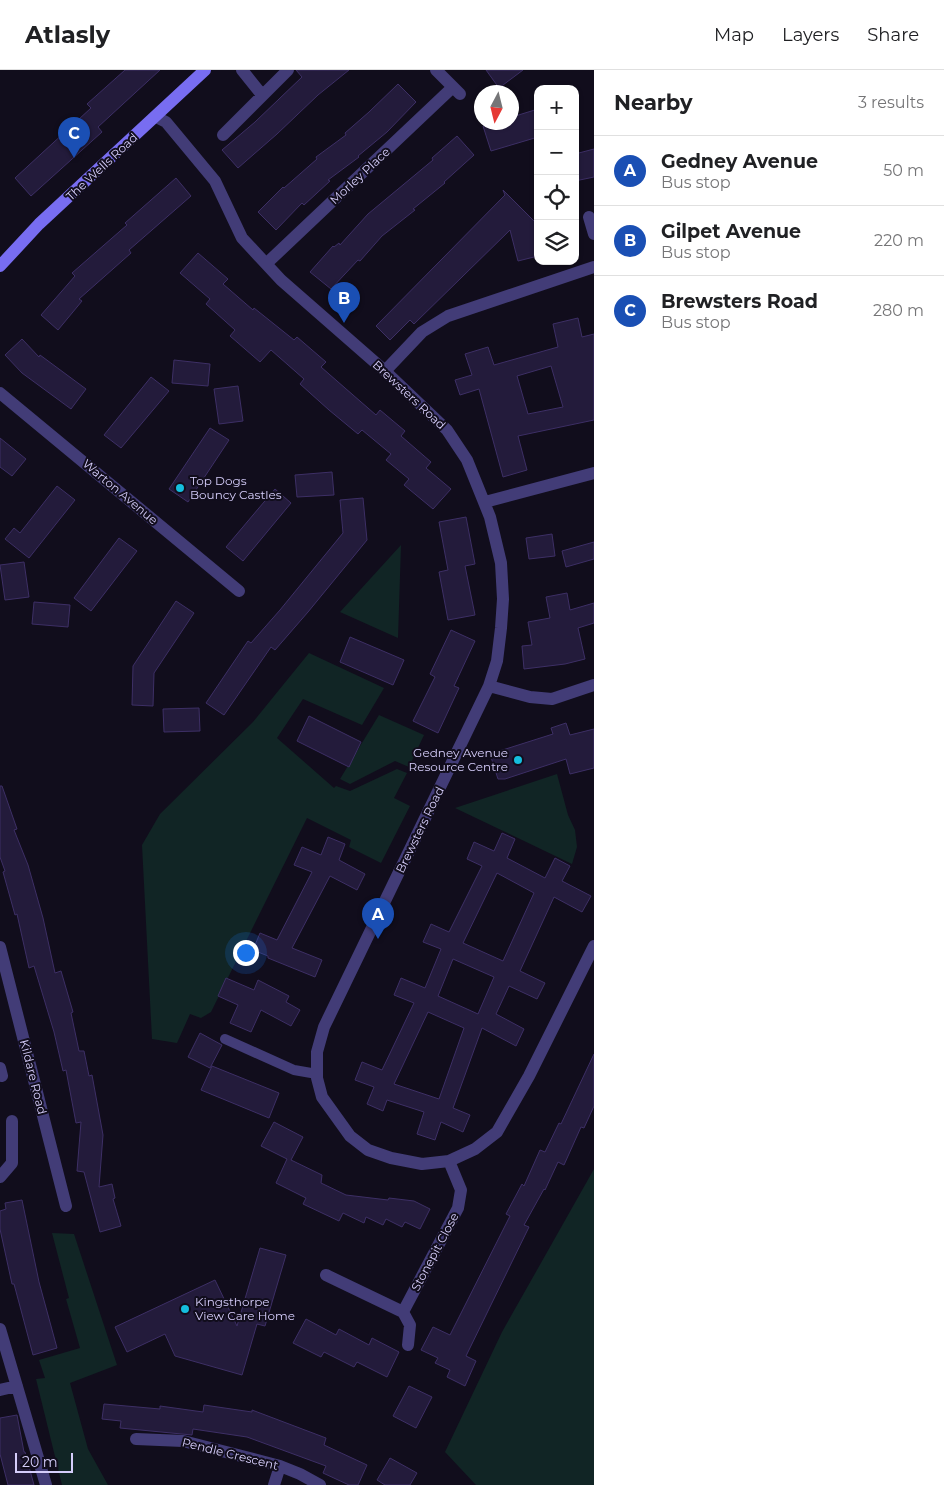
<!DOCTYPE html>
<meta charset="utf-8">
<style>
body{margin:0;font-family:Montserrat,sans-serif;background:#f6f6f6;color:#202124}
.controls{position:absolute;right:15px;top:15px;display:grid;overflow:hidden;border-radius:10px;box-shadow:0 1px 4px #0004}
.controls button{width:45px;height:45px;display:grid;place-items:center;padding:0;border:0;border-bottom:1px solid #e0e0e0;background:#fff;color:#202124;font:25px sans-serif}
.compass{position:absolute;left:474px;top:15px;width:45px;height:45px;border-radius:50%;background:#fff;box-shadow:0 1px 4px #0004;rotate:187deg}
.scale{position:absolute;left:15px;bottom:12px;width:58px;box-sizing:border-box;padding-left:5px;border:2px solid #d5cdfa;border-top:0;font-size:14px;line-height:18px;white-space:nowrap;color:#d5cdfa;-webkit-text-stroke:4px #110d1c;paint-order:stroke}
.you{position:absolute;left:245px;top:882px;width:18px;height:18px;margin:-12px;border:4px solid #fff;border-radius:50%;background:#1a73e8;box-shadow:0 0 0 8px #1a73e833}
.badge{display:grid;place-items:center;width:32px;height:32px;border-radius:50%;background:#d93025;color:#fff;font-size:16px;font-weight:700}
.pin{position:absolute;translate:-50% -41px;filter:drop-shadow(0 1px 2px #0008)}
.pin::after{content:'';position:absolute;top:26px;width:18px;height:15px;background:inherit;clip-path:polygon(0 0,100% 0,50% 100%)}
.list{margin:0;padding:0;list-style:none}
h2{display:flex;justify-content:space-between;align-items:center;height:65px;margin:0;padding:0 20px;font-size:21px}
h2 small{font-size:16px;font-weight:400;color:#757577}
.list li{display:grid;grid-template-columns:32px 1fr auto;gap:15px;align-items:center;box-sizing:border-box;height:70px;padding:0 20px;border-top:1px solid #e0e0e0}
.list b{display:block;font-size:19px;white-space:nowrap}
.list p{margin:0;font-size:16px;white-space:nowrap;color:#757577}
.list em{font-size:16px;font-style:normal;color:#757577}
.icon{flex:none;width:28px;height:28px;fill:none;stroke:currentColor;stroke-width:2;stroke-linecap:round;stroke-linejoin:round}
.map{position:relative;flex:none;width:594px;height:1415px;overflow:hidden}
header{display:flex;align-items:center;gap:30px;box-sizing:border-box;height:70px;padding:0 25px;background:#fff;border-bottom:1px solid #e0e0e0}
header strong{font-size:24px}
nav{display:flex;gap:28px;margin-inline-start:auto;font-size:18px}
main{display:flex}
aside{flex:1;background:#fff}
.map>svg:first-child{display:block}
</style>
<header>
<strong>Atlasly</strong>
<nav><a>Map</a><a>Layers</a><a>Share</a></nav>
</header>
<main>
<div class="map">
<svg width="594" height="1415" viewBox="0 0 594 1415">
<rect width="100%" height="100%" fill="#110d1c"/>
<path fill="#112525" d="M 401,475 L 398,568 L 340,542 Z
M 309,583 L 384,618 L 362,655 L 303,629 L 277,668 L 334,718 L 336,716 L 350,721 L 397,699 L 407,703 L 394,728 L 410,736 L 381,793 L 349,777 L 351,770 L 307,748 L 211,942 L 201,948 L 190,944 L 177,973 L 152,969 L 142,775 L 160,744 L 253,652 Z
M 379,645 L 424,665 L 409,697 L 395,691 L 350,714 L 340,709 Z
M 557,704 L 568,745 L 575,760 L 577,777 L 572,794 L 455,738 Z
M 594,1099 L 594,1415 L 476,1415 L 445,1382 L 502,1262 Z
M 52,1163 L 74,1164 L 117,1295 L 70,1313 L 88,1379 L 108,1415 L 62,1415 L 36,1309 L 45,1308 L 39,1290 L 80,1278 L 66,1229 L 69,1228 Z"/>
<path fill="#231b3b" stroke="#3d2f65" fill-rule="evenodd" d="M 125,0 L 160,0 L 98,57 L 102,62 L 31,126 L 15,108 L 91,38 L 87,34 Z
M 296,0 L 349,0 L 318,25 L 277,64 L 238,98 L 222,80 L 255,52 L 302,7 Z
M 486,0 L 523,0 L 499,18 Z
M 398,14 L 416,32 L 387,62 L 358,86 L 359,87 L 328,110 L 330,111 L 304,135 L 302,133 L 276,160 L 258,142 L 283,117 L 284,118 L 317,89 L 316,87 L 346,65 L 345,63 L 369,42 Z
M 538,39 L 538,67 L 491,81 L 483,56 L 493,52 L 512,52 L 512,47 Z
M 457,66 L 474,85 L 444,112 L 445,113 L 413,139 L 415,140 L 382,166 L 360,191 L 358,190 L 331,219 L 310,202 L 333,176 L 334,177 L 339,173 L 340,175 L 368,144 L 433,90 L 432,88 Z
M 594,79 L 594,107 L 575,111 L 575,84 Z
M 176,108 L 191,126 L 129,180 L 131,183 L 79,229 L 82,231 L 58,260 L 41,245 L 75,206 L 72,203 L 127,155 L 125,153 Z
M 503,120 L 538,155 L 538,186 L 518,191 L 510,160 L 414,254 L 410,250 L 390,270 L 376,256 L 505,125 Z
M 198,183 L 228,209 L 223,214 L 253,240 L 254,238 L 294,270 L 297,267 L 326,292 L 321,297 L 345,318 L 376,345 L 380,340 L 405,361 L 401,366 L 431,392 L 426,398 L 451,419 L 433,439 L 404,415 L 409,409 L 386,390 L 391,384 L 362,360 L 358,364 L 329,340 L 300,314 L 304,309 L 271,280 L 260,292 L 230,266 L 235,260 L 206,234 L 210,229 L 180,203 Z
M 578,248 L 582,267 L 594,264 L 594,350 L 518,366 L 527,400 L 503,407 L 479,319 L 460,325 L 455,310 L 472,305 L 465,284 L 488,277 L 494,295 L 558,277 L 553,254 ZM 551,296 L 563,337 L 528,344 L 517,306 Z
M 22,269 L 39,287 L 40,285 L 86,319 L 71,339 L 22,303 L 5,285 Z
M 174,290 L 210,294 L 208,316 L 172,313 Z
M 151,307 L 169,321 L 121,378 L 104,365 Z
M 238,316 L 243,351 L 219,354 L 214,319 Z
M 210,358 L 229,370 L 188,432 L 169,419 Z
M 0,368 L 26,389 L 12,406 L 0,397 Z
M 332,402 L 334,425 L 297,427 L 295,405 Z
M 57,416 L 75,430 L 29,488 L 5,469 L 14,458 L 20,463 Z
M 275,419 L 291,433 L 243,491 L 226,477 Z
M 363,428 L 367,470 L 308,542 L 275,580 L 271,577 L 224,645 L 206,633 L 248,571 L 251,573 L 280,540 L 343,463 L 340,430 Z
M 466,447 L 475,494 L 465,496 L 475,545 L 448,550 L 439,502 L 448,500 L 439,452 Z
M 552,464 L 555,486 L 529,489 L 526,468 Z
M 119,468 L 137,481 L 91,541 L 74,528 Z
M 594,472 L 594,489 L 566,497 L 562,481 Z
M 24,492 L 29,527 L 5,530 L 0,495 Z
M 567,523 L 570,540 L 594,533 L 594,553 L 578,558 L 585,589 L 565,594 L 524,599 L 522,576 L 532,575 L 528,552 L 550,548 L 546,527 Z
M 176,531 L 194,543 L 154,603 L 153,636 L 132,635 L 133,596 Z
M 34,532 L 70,535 L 68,557 L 32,554 Z
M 451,560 L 475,571 L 454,616 L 459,618 L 438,663 L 413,651 L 435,607 L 430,604 Z
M 350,567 L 404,590 L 393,615 L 340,592 Z
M 199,638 L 200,661 L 164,662 L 163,639 Z
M 309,646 L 361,672 L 349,697 L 297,671 Z
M 566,653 L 570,665 L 594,659 L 594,698 L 570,704 L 566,689 L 505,709 L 498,709 L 490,684 L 553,664 L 551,658 Z
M 0,716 L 2,716 L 17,759 L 14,760 L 28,795 L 43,848 L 55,903 L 61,901 L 73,942 L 71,943 L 79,981 L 84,981 L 89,1006 L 92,1005 L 103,1065 L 99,1117 L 112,1114 L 115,1128 L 113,1129 L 121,1156 L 100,1162 L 84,1102 L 77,1101 L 81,1052 L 76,1053 L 66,1000 L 63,1001 L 54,962 L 34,896 L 29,898 L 17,844 L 15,845 L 3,802 L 5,801 L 0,787 Z
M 502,763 L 515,769 L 507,788 L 545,808 L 555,788 L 570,796 L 562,811 L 591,826 L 582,842 L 554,827 L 520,901 L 545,913 L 537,929 L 509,916 L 496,944 L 524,959 L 516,976 L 482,958 L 453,1038 L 470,1045 L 463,1062 L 441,1052 L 435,1070 L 417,1064 L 424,1042 L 387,1030 L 383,1041 L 367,1034 L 374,1017 L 355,1010 L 362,992 L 382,1000 L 414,933 L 394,925 L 401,908 L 425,918 L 441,879 L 423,872 L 431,854 L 449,862 L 482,796 L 467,789 L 474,772 L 494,781 ZM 497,803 L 534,823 L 503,891 L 463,873 ZM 453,889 L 494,907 L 478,944 L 438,926 ZM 428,942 L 464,958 L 439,1029 L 394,1014 Z
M 328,767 L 345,774 L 339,790 L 365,804 L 357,820 L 330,806 L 292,878 L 322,890 L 315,907 L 268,888 L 268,886 L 253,880 L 260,863 L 277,870 L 312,802 L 294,795 L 302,777 L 321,785 Z
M 226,908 L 254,920 L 258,910 L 289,926 L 286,932 L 300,940 L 291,956 L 261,940 L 251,962 L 230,953 L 238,935 L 218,926 Z
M 200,963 L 222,975 L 210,998 L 188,987 Z
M 594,984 L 594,1036 L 584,1058 L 581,1057 L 564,1095 L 558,1092 L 545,1120 L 544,1119 L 524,1155 L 529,1157 L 466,1286 L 476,1291 L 465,1316 L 447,1307 L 450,1300 L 435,1293 L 438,1288 L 421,1280 L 433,1257 L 450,1265 L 510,1146 L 506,1144 L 522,1114 L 524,1116 L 540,1080 L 545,1082 L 559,1053 L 561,1054 Z
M 212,996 L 279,1023 L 269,1048 L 201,1020 Z
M 274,1052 L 303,1067 L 291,1090 L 322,1105 L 321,1113 L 346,1125 L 388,1130 L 389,1128 L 414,1131 L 430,1139 L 420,1159 L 405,1152 L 402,1157 L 386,1149 L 383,1155 L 366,1147 L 364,1153 L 343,1143 L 339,1151 L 303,1134 L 306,1128 L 276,1113 L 287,1089 L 261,1076 Z
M 22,1130 L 39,1212 L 57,1278 L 33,1285 L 14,1214 L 12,1214 L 0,1159 L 0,1141 L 6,1139 L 5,1133 Z
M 260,1178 L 286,1185 L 265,1256 L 257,1254 L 242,1305 L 175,1286 L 165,1264 L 127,1282 L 115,1257 L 215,1210 L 237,1256 Z
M 306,1249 L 336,1265 L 339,1259 L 369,1275 L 372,1268 L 399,1282 L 387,1307 L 357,1292 L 354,1297 L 324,1282 L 321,1287 L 293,1273 Z
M 409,1316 L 432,1327 L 416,1358 L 393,1346 Z
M 104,1334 L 160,1339 L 160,1336 L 203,1342 L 204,1335 L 252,1342 L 252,1340 L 326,1368 L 324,1375 L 367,1395 L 358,1415 L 349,1415 L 323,1403 L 326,1396 L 247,1367 L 193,1359 L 192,1365 L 120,1358 L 121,1351 L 102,1349 Z
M 17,1345 L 24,1382 L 25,1382 L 34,1415 L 8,1415 L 0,1384 L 0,1348 Z
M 390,1388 L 417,1403 L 410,1415 L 385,1415 L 377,1410 Z"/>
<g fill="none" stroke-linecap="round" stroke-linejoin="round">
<path stroke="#423c77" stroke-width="10" d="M 225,969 L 294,1000 L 317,1004"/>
<path stroke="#423c77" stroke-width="12" d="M 242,0 L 262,25
M 436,0 L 460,24
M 156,47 L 166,52 L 215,111 L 242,168 L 281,210 L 385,301 L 447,360 L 467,390 L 490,447 L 501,493 L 503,529 L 501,558 L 497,591 L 489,616 L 324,957 L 317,982 L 317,1008 L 322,1027 L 350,1066 L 368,1080 L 391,1088 L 422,1094 L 449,1091 L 475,1079 L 497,1062 L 529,1006 L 594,876
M 223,65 L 288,0
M 589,147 L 594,164
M 266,194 L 453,17
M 385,301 L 422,262 L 448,246 L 594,197
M 0,323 L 239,521
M 485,432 L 594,403
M 489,616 L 530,627 L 552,629 L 594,615
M 0,877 L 66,1136
M 0,998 L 2,1006
M 0,1107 L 12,1093 L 12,1051
M 326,1205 L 403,1242 L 458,1138 L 461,1120 L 449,1091
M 403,1242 L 410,1255 L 408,1275
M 0,1259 L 46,1415
M 0,1320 L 17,1316
M 136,1369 L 183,1371 L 280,1396 L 300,1404 L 320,1415
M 274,1415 L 280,1396"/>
<path stroke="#786df1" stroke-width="12" d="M 0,196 L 39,154 L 205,0"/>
</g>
<g fill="#15bede" stroke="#110d1c" stroke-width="2">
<circle cx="180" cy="418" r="5"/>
<circle cx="518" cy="690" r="5"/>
<circle cx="185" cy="1239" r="5"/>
</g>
<g text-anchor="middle" stroke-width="4" stroke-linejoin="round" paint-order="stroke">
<g font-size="12" fill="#d5cdfa" stroke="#110d1c">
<text transform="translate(102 97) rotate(-43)" y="4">The Wells Road</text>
<text transform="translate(360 106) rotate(-43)" y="4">Morley Place</text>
<text transform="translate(409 325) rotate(43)" y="4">Brewsters Road</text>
<text transform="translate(120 422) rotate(40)" y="4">Warton Avenue</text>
<text transform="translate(420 760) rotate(-64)" y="4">Brewsters Road</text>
<text transform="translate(33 1007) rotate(76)" y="4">Kildare Road</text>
<text transform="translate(435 1182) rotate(-62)" y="4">Stonepit Close</text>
<text transform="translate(230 1384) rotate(14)" y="4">Pendle Crescent</text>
</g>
<g font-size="12" fill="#d5cdfa" stroke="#110d1c" text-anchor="start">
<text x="190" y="415">Top Dogs<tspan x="190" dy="14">Bouncy Castles</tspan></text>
<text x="508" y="687" text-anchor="end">Gedney Avenue<tspan x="508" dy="14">Resource Centre</tspan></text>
<text x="195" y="1236">Kingsthorpe<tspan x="195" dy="14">View Care Home</tspan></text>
</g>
</g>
</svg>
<div class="controls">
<button>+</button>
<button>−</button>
<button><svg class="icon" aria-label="locate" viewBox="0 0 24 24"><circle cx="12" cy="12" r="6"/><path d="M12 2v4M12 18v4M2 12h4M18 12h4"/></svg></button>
<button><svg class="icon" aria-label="layers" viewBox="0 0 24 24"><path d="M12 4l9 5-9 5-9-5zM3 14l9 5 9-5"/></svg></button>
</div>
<svg class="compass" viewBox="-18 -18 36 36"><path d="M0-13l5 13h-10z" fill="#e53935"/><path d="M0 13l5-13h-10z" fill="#757577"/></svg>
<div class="scale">20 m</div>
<div class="you"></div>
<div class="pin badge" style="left:378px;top:869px;background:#1a4fb4">A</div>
<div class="pin badge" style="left:344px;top:253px;background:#1a4fb4">B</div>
<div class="pin badge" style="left:74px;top:88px;background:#1a4fb4">C</div>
</div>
<aside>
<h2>Nearby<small>3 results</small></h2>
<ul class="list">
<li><span class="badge" style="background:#1a4fb4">A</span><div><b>Gedney Avenue</b><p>Bus stop</p></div><em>50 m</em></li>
<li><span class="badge" style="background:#1a4fb4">B</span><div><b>Gilpet Avenue</b><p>Bus stop</p></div><em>220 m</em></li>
<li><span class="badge" style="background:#1a4fb4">C</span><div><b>Brewsters Road</b><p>Bus stop</p></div><em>280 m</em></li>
</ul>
</aside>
</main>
